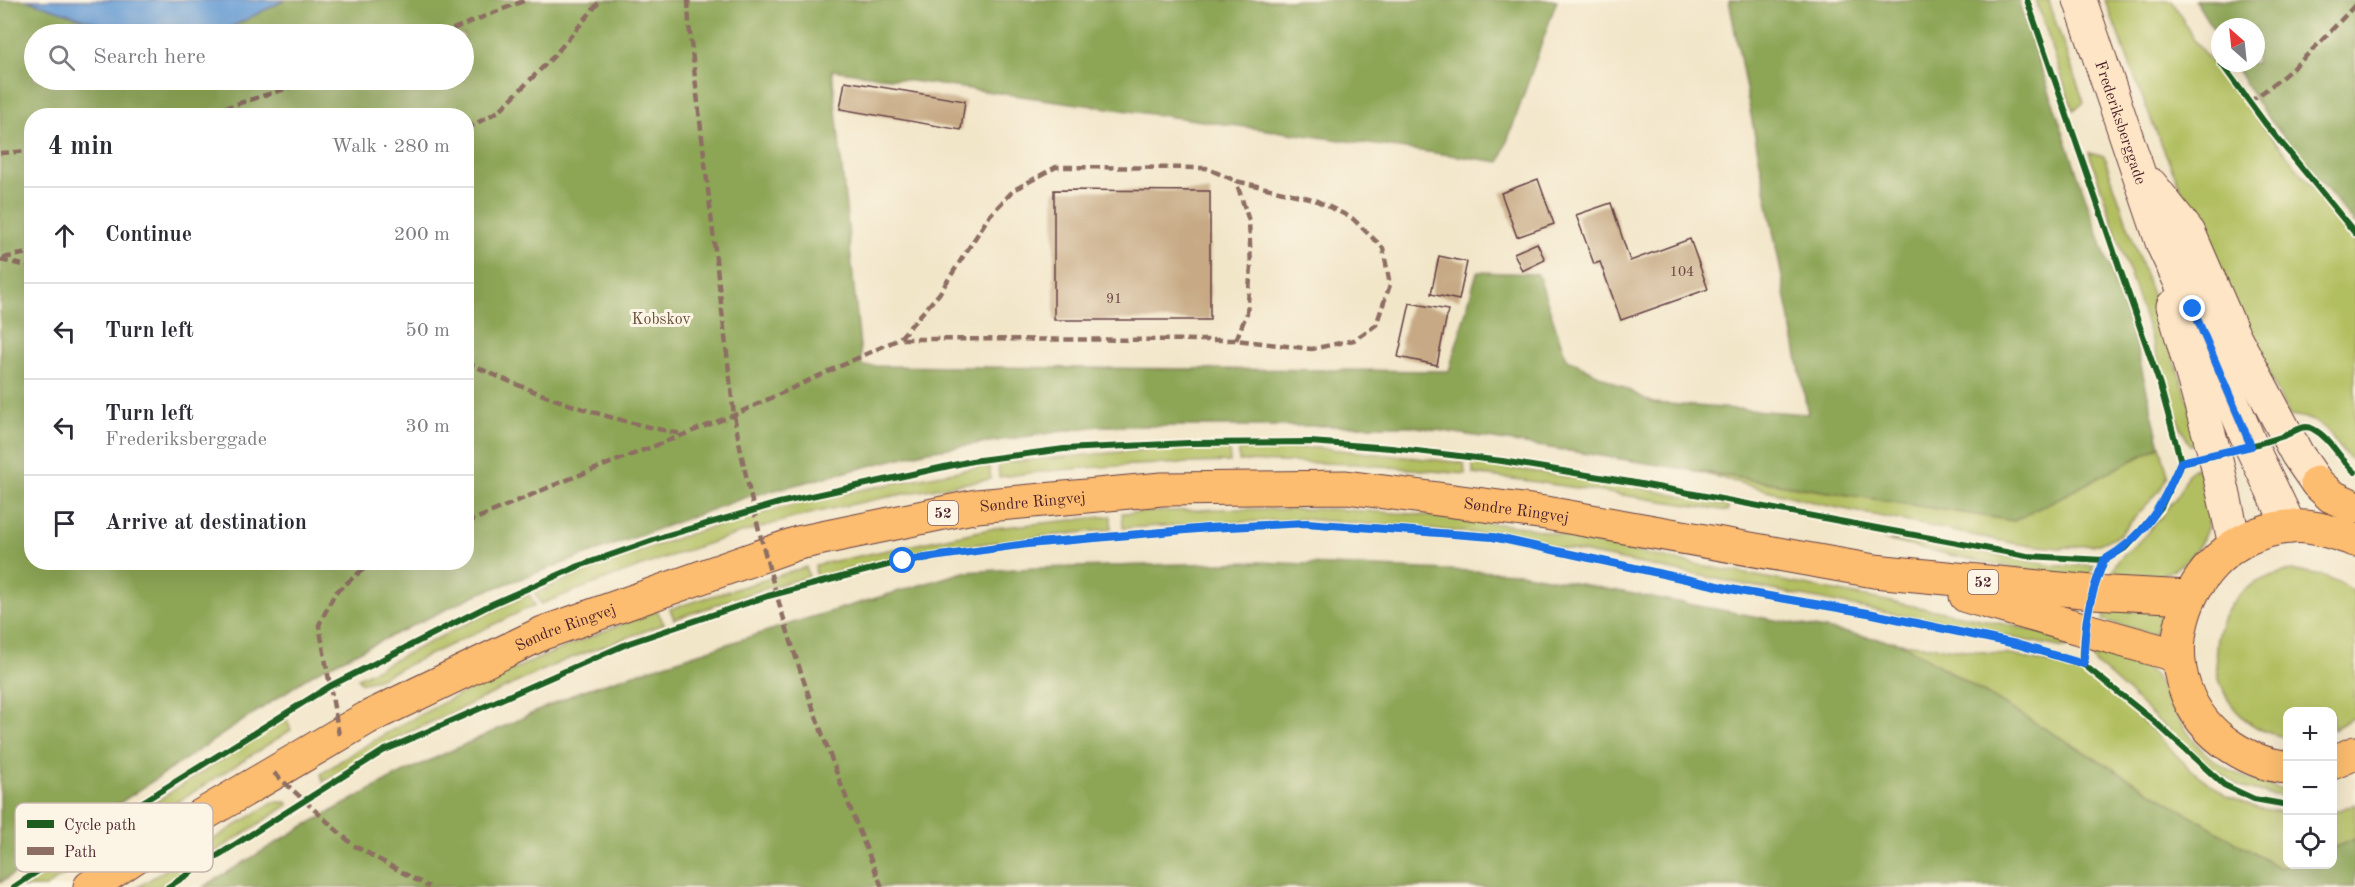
<!DOCTYPE html>
<meta charset="utf-8">
<style>
body{margin:0;font-family:"Old Standard TT",serif;background:#f2f2f3;color:#2b2b33}
.controls{position:absolute;right:18px;bottom:18px;display:grid;overflow:hidden;border-radius:12px;box-shadow:0 6px 24px #0002}
.controls button{width:54px;height:54px;display:grid;place-items:center;padding:0;border:0;border-bottom:2px solid #e1e1e2;background:#fff;color:#2b2b33;font:30px sans-serif}
.compass{position:absolute;left:2211px;top:18px;width:54px;height:54px;border-radius:50%;background:#fff;box-shadow:0 6px 24px #0002;rotate:333deg}
.stop{position:absolute;width:18px;height:18px;margin:-14px;border:4px solid #1a73e8;border-radius:50%;background:#fff}
.stop.end{background:#1a73e8;border-color:#fff;box-shadow:0 2px 6px #0008}
.list{margin:0;padding:0;list-style:none}
h2{display:flex;justify-content:space-between;align-items:center;height:78px;margin:0;padding:0 24px;font-size:26px}
h2 small{font-size:20px;font-weight:400;color:#7c7c81}
.list li{display:grid;grid-template-columns:39px 1fr auto;gap:18px;align-items:center;box-sizing:border-box;height:96px;padding:0 24px;border-top:2px solid #e1e1e2}
.list b{display:block;font-size:22px;white-space:nowrap}
.list p{margin:0;font-size:20px;white-space:nowrap;color:#7c7c81}
.list em{font-size:20px;font-style:normal;color:#7c7c81}
.icon{flex:none;width:33px;height:33px;fill:none;stroke:currentColor;stroke-width:2;stroke-linecap:round;stroke-linejoin:round}
.map{position:relative;flex:none;width:2355px;height:887px;overflow:hidden}
.search{position:absolute;background:#fff;box-shadow:0 6px 24px #0002;left:24px;top:24px;width:450px;height:66px;display:flex;align-items:center;gap:15px;box-sizing:border-box;padding:0 21px;border-radius:33px;color:#7c7c81;font-size:22px}
.panel{position:absolute;background:#fff;box-shadow:0 6px 24px #0002;left:24px;top:108px;width:450px;height:462px;border-radius:24px}
.map>svg:first-child{display:block}
</style>
<div class="map">
<svg width="2355" height="887" viewBox="0 0 2355 887">
<rect width="100%" height="100%" fill="#fcf5e5"/>
<filter id="ink" filterUnits="userSpaceOnUse"><feTurbulence type="fractalNoise" baseFrequency=".0167" numOctaves="2"/><feDisplacementMap in="SourceGraphic" scale="12" xChannelSelector="R" yChannelSelector="G"/><feConvolveMatrix kernelMatrix="1 2 1 2 8 2 1 2 1" color-interpolation-filters="sRGB"/></filter>
<filter id="wash" filterUnits="userSpaceOnUse"><feTurbulence type="fractalNoise" baseFrequency=".008" numOctaves="4" result="noise"/><feDisplacementMap in="SourceGraphic" scale="24" xChannelSelector="R" yChannelSelector="G"/><feGaussianBlur stdDeviation="1.35" result="paint"/><feColorMatrix in="noise" values="0 0 0 0 0 0 0 0 0 0 0 0 0 0 0 0 0 1.4 0 .05"/><feComposite in="paint" operator="in"/></filter>
<g filter="url(#wash)">
<rect width="100%" height="100%" fill="#f2e6c9"/>
<path fill="#b2bf61" stroke="#7e6f46" stroke-width="1.5" d="M 2036,0 L 2048,0 L 2084,103 L 2073,110 Z
M 2105,0 L 2172,0 L 2195,42 L 2355,239 L 2355,462 C 2337,451 2335,435 2322,426 C 2312,419 2300,416 2289,415 L 2206,247 L 2152,122 Z
M 2089,152 L 2104,156 L 2190,405 L 2197,443 L 2190,445 L 2181,428 Z
M 2160,446 L 2168,475 L 2160,490 L 2119,535 L 2099,544 L 2061,548 L 2017,544 L 1824,505 L 1694,471 L 2014,521 Z
M 1229,448 L 1230,462 C 1153,464 1076,466 999,477 L 998,463 L 1154,449 Z
M 1319,448 L 1464,463 L 1465,474 L 1357,464 L 1239,461 L 1239,449 Z
M 1473,463 L 1627,485 L 1728,506 L 1728,511 L 1529,481 L 1473,474 Z
M 989,465 L 991,479 C 917,491 842,504 769,525 C 691,547 616,575 541,604 L 535,593 C 609,561 684,533 762,513 C 837,493 913,480 989,465 Z
M 2200,467 C 2222,510 2207,558 2161,575 C 2148,580 2128,576 2114,577 L 2112,573 C 2118,556 2122,557 2135,545 C 2151,531 2165,511 2178,495 C 2186,484 2184,469 2200,467 Z
M 1223,509 L 1332,509 L 1412,514 L 1525,527 L 1674,560 L 1986,620 L 2074,640 L 2072,645 L 2064,648 L 1496,535 L 1305,519 L 1123,528 L 1122,513 Z
M 1111,516 L 1111,529 L 971,545 L 901,555 L 816,578 L 815,565 L 995,528 Z
M 1883,539 L 1937,544 L 2055,566 L 2094,565 L 2088,579 C 2018,571 1951,556 1883,539 Z
M 806,567 L 809,577 L 770,587 L 674,619 L 670,609 Z
M 2287,571 C 2316,572 2332,575 2355,593 L 2355,716 L 2333,730 L 2332,712 L 2288,712 L 2287,737 C 2219,729 2193,646 2238,596 C 2251,582 2270,576 2287,571 Z
M 529,594 L 535,605 L 378,679 L 361,683 L 358,678 L 480,617 Z
M 2107,608 L 2162,613 L 2155,635 L 2103,620 Z
M 657,610 L 664,624 L 563,661 L 401,736 L 323,782 L 321,774 C 425,703 541,656 657,610 Z
M 1901,643 L 2011,655 L 2076,669 L 2097,682 L 2145,723 L 2191,770 L 2227,796 L 2257,808 L 2287,813 L 2289,865 L 2279,868 Z
M 2092,649 C 2114,648 2138,659 2154,675 C 2160,682 2163,692 2168,699 C 2176,714 2185,730 2195,742 C 2218,771 2253,782 2287,790 L 2287,797 C 2272,794 2252,793 2238,785 C 2184,756 2145,702 2097,665 L 2093,658 Z
M 286,718 L 291,730 L 102,850 L 95,841 Z
M 273,802 L 287,802 L 288,805 L 161,887 L 138,887 Z
M 2355,804 L 2355,839 L 2333,848 L 2333,812 Z
M 87,845 L 94,855 L 46,887 L 22,887 Z"/>
<path fill="#8da657" stroke="#6c6241" stroke-width="1.5" fill-rule="evenodd" d="M 0,0 L 26,0 L 128,32 L 147,34 L 34,34 L 34,80 L 464,80 L 464,34 L 217,34 L 285,0 L 1557,0 L 1500,162 L 832,70 L 862,366 L 1449,371 L 1477,272 L 1538,274 L 1566,358 L 1653,403 L 1808,414 L 1729,0 L 2018,0 L 2136,345 L 2160,446 L 2014,521 L 1411,426 L 1098,426 L 928,451 L 744,498 L 478,594 L 316,672 L 0,883 ZM 32,116 L 466,116 L 466,562 L 32,562 Z
M 2195,0 L 2355,0 L 2355,224 L 2262,110 L 2233,63 L 2256,63 L 2256,27 L 2220,27 L 2220,41 Z
M 1257,562 L 1520,573 L 1901,643 L 2279,868 L 2289,865 L 2332,864 L 2333,848 L 2355,839 L 2355,887 L 203,887 L 299,829 L 396,776 L 581,691 L 802,620 L 964,572 L 1037,568 Z"/>
<path fill="#699ed5" stroke="#5a5e80" stroke-width="1.5" d="M 26,0 L 285,0 L 217,34 L 147,34 L 128,33 Z"/>
<g id="blocks">
<path fill="#c7aa85" d="M 845,81 L 965,101 L 961,130 L 840,109 Z
M 1538,179 L 1554,224 L 1517,237 L 1501,193 Z
M 1054,190 L 1210,191 L 1210,320 L 1054,320 Z
M 1611,203 L 1630,261 L 1690,239 L 1708,289 L 1621,320 L 1600,262 L 1594,264 L 1576,215 Z
M 1537,243 L 1545,260 L 1522,271 L 1514,253 Z
M 1439,256 L 1467,262 L 1459,300 L 1431,294 Z
M 1410,303 L 1448,310 L 1437,365 L 1398,357 Z"/>
</g>
</g>
<g filter="url(#ink)">
<use href="#blocks" fill-opacity="0" stroke="#633d43" stroke-width="1.5"/>
<g fill="none" stroke-linecap="round" stroke-linejoin="round">
<g stroke="#633d43" stroke-width="35">
<g id="secondary">
<path id="s1" d="M 2080,0 L 2163,245 L 2193,309 L 2251,446 L 2290,527"/>
<path d="M 2151,185 L 2189,233 L 2232,332 L 2297,454 L 2317,483"/>
<path d="M 2173,306 L 2215,455 L 2235,545"/>
</g>
</g>
<g stroke="#633d43" stroke-width="35">
<g id="primary">
<path d="M 2317,483 L 2331,496 L 2355,507"/>
<path d="M 1966,596 L 2178,656"/>
<path d="M 2332,763 L 2355,753"/>
<path d="M 2288,767 C 2268,766 2249,758 2232,747 C 2136,685 2178,539 2288,527 C 2312,524 2334,533 2355,540"/>
<path id="s2" d="M 90,887 L 165,837 L 367,718 L 543,633 L 798,543 L 977,506 L 1162,489 L 1346,487 L 1546,513 L 1874,571 L 2092,592 L 2189,597"/>
</g>
</g>
<use href="#secondary" stroke="#fee5c5" stroke-width="33"/>
<use href="#primary" stroke="#fcbd6f" stroke-width="33"/>
<path stroke="#8d6e63" stroke-width="4.5" stroke-dasharray="9 4.5" stroke-linecap="butt" d="M 688,0 L 689,25 L 734,415 C 763,578 819,735 882,887
M 440,34 L 526,0
M 2249,102 C 2293,72 2319,44 2355,5
M 198,116 L 314,80
M 466,129 L 499,111 L 553,57 L 601,0
M 0,153 L 32,151
M 3,258 L 32,252
M 0,260 L 32,267
M 1236,340 L 1247,313 L 1251,267 L 1249,221 L 1236,181
M 466,362 C 538,396 604,419 682,434
M 466,523 L 559,483 L 734,415 L 899,339 L 939,294 L 990,215 L 1014,190 L 1056,167 L 1206,168 L 1236,181 L 1313,199 L 1352,218 L 1383,248 L 1390,285 L 1376,325 L 1354,340 L 1312,349 L 1236,340 L 899,339
M 339,735 L 319,625 L 335,593 L 361,571 L 378,562
M 274,773 L 353,845 L 429,887"/>
<g stroke="#fcf5e5" stroke-width="10">
<path id="cycleway" d="M 2027,0 L 2160,385 L 2181,462 L 2161,507 L 2127,547 L 2104,560 C 2089,599 2084,622 2083,664 L 2155,722 L 2224,785 L 2254,799 L 2288,805
M 2221,63 L 2265,123 L 2355,233
M 2181,462 C 2216,455 2250,447 2284,436 C 2293,433 2303,423 2313,429 C 2331,438 2340,460 2355,472
M 14,887 L 133,808 L 330,686 L 492,604 L 579,566 L 665,536 L 779,503 L 972,461 L 1064,449 L 1189,443 L 1310,442 L 1391,448 L 1502,461 L 1630,482 L 2027,556 L 2104,560
M 168,887 L 383,751 L 629,643 L 768,596 L 903,561 L 1027,544 L 1208,528 L 1306,523 L 1493,537 L 1745,592 L 1868,613 L 2016,644 L 2083,664"/>
</g>
<use href="#cycleway" stroke="#1b5e20" stroke-width="6"/>
</g>
</g>
<g fill="none" stroke-linecap="round" stroke-linejoin="round" filter="url(#ink)">
<path stroke="#1a73e8" stroke-width="8" d="M 903,561 L 1027,544 L 1208,528 L 1306,523 L 1493,537 L 1745,592 L 1868,613 L 2016,644 L 2084,664 C 2084,622 2089,599 2104,560 C 2148,535 2161,506 2181,462 L 2251,446 L 2193,309"/>
</g>
<g text-anchor="middle" stroke-width="6" stroke-linejoin="round" paint-order="stroke">
<g font-size="14" fill="#694242">
<text x="1682" y="276">104</text>
<text x="1114" y="303">91</text>
</g>
<g fill="#fcf5e5" stroke="#7f5f63" stroke-width="1.5">
<rect x="928" y="501" width="30" height="24" rx="4.5"/>
<rect x="1968" y="570" width="30" height="24" rx="4.5"/>
</g>
<g font-size="15" font-weight="bold" fill="#4a1f2b">
<text x="943" y="518">52</text>
<text x="1983" y="587">52</text>
</g>
<g font-size="16" fill="#4a1f2b" stroke="#fcf5e5">
<text dy="6" stroke="none"><textPath href="#s1" startOffset="129">Frederiksberggade</textPath></text>
<text dy="6" stroke="none"><textPath href="#s2" startOffset="1029">Søndre Ringvej</textPath></text>
<text dy="6" stroke="none"><textPath href="#s2" startOffset="1515">Søndre Ringvej</textPath></text>
<text dy="6" stroke="none"><textPath href="#s2" startOffset="543">Søndre Ringvej</textPath></text>
</g>
<g font-size="16" fill="#694f3b" stroke="#fcf5e5">
<text x="661" y="324">Kobskov</text>
</g>
</g>
<rect x="15" y="803" width="198" height="69" rx="9" fill="#fcf5e5" stroke="#c7b5ad" stroke-width="1.5"/>
<rect x="27" y="820" width="27" height="8" fill="#1b5e20"/>
<rect x="27" y="847" width="27" height="8" fill="#8d6e63"/>
<g font-size="16" fill="#4a1f2b">
<text x="64" y="830">Cycle path</text>
<text x="64" y="857">Path</text>
</g>
</svg>
<div class="controls">
<button>+</button>
<button>−</button>
<button><svg class="icon" aria-label="locate" viewBox="0 0 24 24"><circle cx="12" cy="12" r="6"/><path d="M12 2v4M12 18v4M2 12h4M18 12h4"/></svg></button>
</div>
<svg class="compass" viewBox="-18 -18 36 36"><path d="M0-13l5 13h-10z" fill="#e53935"/><path d="M0 13l5-13h-10z" fill="#7c7c81"/></svg>
<div class="stop" style="left:903px;top:561px"></div>
<div class="stop end" style="left:2193px;top:309px"></div>
<div class="search"><svg class="icon" aria-label="search" viewBox="0 0 24 24"><circle cx="10" cy="10" r="6"/><path d="M15 15l6 6"/></svg>Search here</div>
<section class="panel">
<h2>4 min<small>Walk · 280 m</small></h2>
<ul class="list">
<li><svg class="icon" aria-label="ahead" viewBox="0 0 24 24"><path d="M12 20V5M6 11l6-6 6 6"/></svg><div><b>Continue</b></div><em>200 m</em></li>
<li><svg class="icon" aria-label="left" viewBox="0 0 24 24"><path d="M17 20v-9H6M10 6l-5 5 5 5"/></svg><div><b>Turn left</b></div><em>50 m</em></li>
<li><svg class="icon" aria-label="left" viewBox="0 0 24 24"><path d="M17 20v-9H6M10 6l-5 5 5 5"/></svg><div><b>Turn left</b><p>Frederiksberggade</p></div><em>30 m</em></li>
<li><svg class="icon" aria-label="arrive" viewBox="0 0 24 24"><path d="M6 21V4h12l-3 4 3 4H6"/></svg><div><b>Arrive at destination</b></div></li>
</ul>
</section>
</div>
